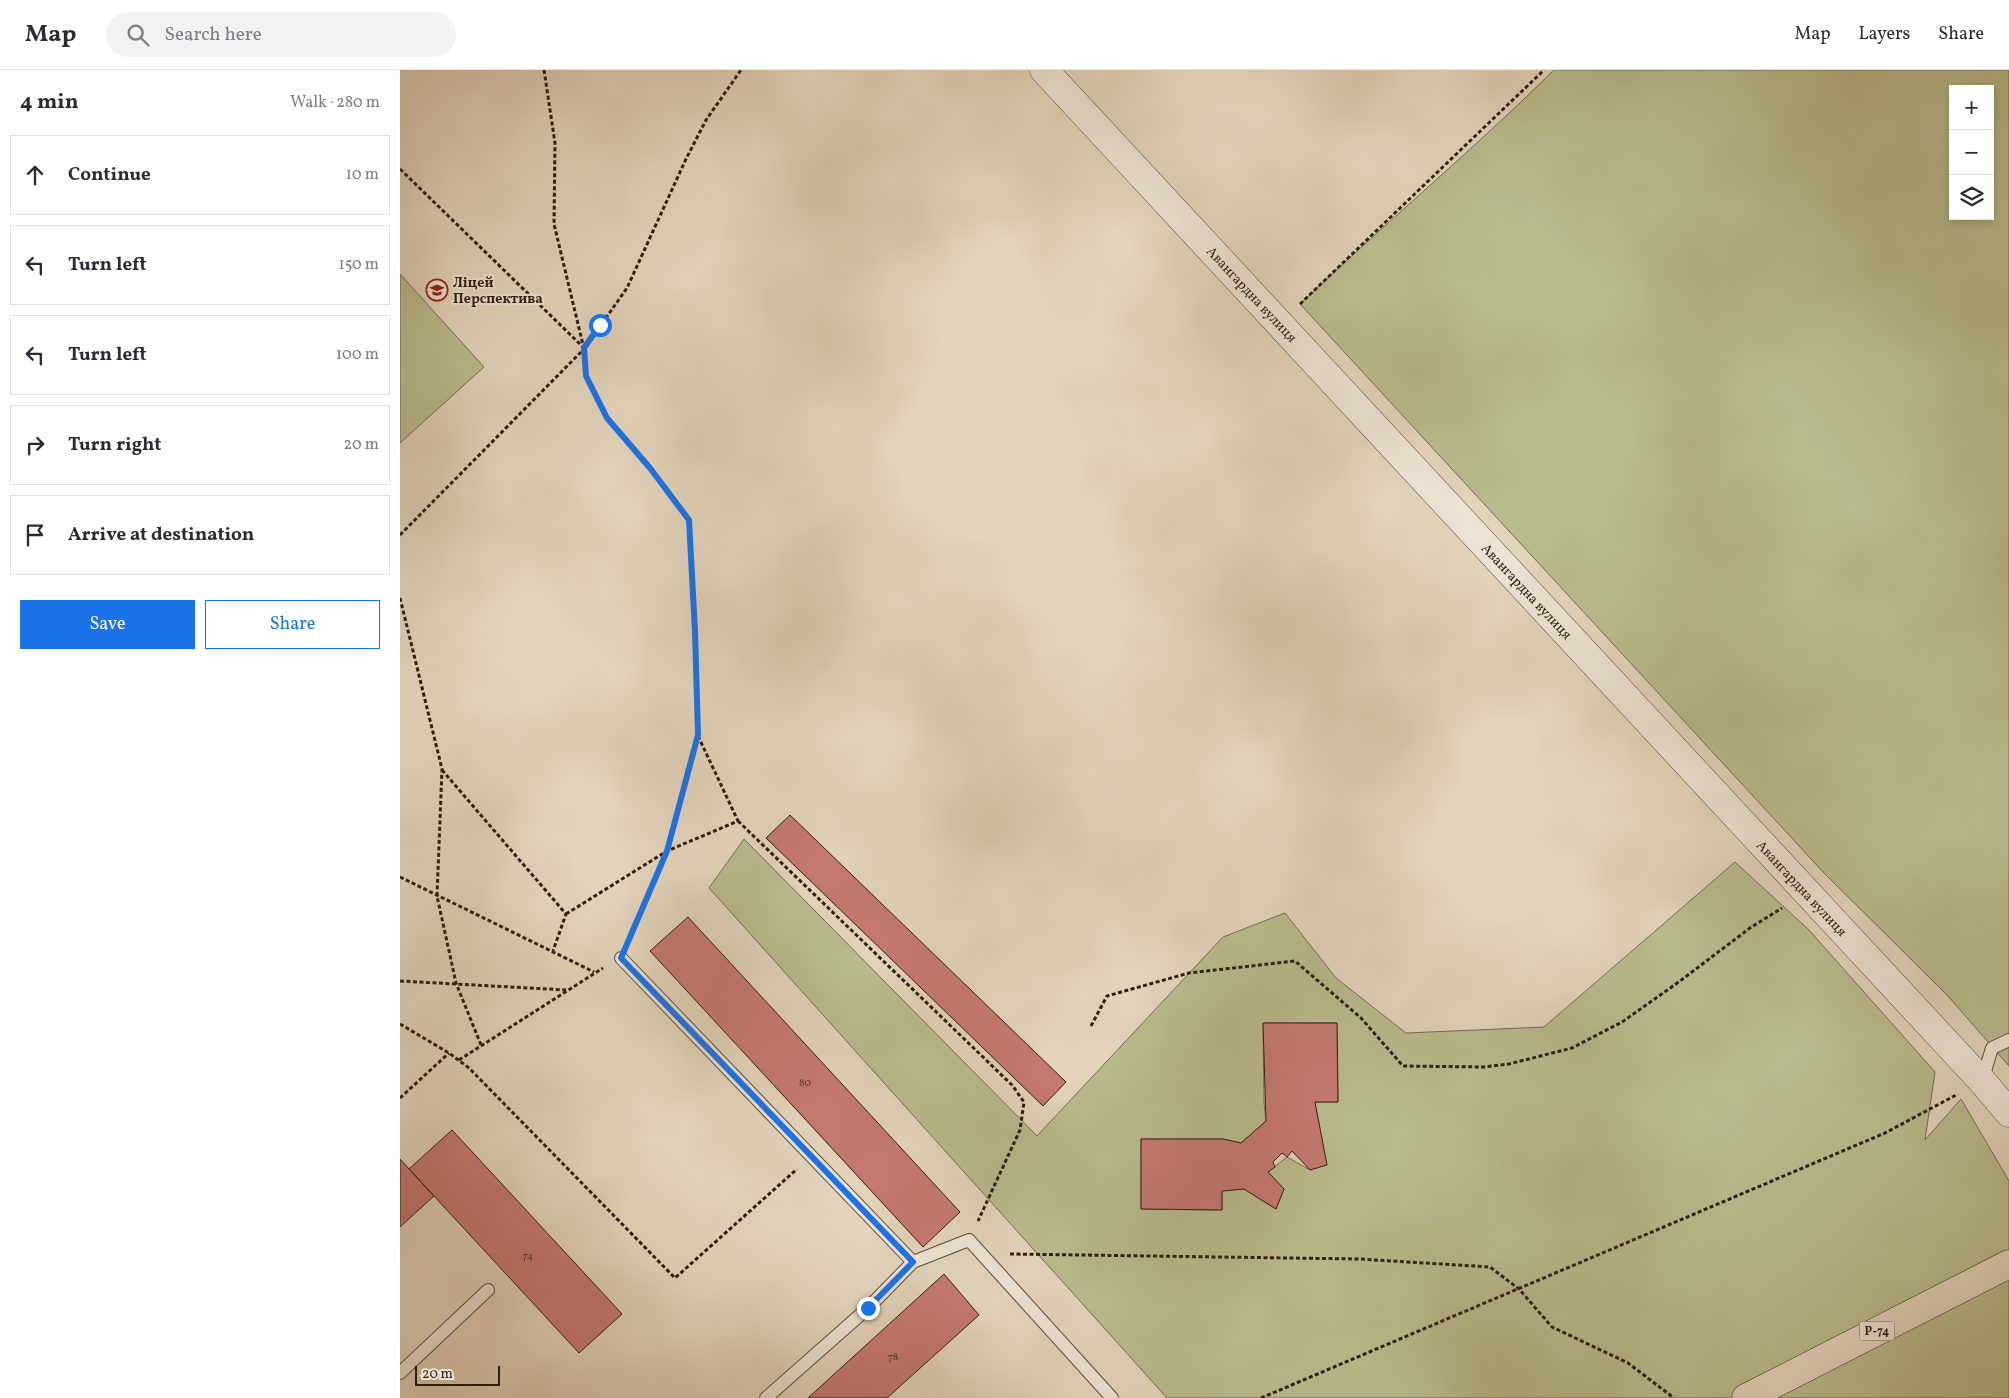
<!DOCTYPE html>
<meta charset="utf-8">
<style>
body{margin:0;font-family:Vollkorn,serif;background:#f2f2f3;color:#2b2b33}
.controls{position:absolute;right:15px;top:15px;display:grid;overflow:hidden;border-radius:0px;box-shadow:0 2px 8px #0003}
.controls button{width:45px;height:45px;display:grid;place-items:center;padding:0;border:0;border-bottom:1px solid #e1e1e2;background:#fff;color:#2b2b33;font:25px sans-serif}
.scale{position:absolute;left:15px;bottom:12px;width:85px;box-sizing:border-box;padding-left:5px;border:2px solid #2e1d11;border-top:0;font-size:14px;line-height:18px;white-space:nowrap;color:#2e1d11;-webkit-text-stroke:4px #ede3d3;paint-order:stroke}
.stop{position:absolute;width:15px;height:15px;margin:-11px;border:4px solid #1a73e8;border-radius:50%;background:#fff}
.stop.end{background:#1a73e8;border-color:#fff;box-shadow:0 1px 5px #0008}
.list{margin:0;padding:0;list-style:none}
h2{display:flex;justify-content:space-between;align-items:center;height:65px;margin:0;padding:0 20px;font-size:21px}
h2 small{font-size:16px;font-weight:400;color:#7c7c81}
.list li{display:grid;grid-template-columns:32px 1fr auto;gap:15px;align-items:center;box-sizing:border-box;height:80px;margin:0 10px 10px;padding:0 10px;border:1px solid #e1e1e2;border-radius:0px}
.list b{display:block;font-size:19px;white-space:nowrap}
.list em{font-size:16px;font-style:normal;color:#7c7c81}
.actions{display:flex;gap:10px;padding:15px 20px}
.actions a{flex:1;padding:11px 0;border:1px solid #1a73e8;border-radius:0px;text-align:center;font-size:18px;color:#1a73e8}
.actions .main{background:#1a73e8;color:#fff}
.icon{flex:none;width:28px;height:28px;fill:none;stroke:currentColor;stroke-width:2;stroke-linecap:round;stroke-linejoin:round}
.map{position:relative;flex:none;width:1609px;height:1328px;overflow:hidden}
header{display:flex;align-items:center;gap:30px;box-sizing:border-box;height:70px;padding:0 25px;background:#fff;border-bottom:1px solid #e1e1e2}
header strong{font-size:24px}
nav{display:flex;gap:28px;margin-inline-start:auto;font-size:18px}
.search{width:350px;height:45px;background:#f2f2f3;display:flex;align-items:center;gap:12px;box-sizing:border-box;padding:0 18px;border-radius:28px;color:#7c7c81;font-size:19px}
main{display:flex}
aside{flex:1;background:#fff}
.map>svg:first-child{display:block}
</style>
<header>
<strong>Map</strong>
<div class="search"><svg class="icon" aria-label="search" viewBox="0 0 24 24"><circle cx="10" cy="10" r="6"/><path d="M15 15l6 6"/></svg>Search here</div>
<nav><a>Map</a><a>Layers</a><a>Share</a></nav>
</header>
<main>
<aside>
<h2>4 min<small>Walk · 280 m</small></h2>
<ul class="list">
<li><svg class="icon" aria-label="ahead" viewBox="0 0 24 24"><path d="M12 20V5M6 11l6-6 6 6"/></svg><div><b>Continue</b></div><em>10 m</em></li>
<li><svg class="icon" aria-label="left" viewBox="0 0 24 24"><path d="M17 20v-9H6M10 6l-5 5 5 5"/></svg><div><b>Turn left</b></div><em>150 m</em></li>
<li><svg class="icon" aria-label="left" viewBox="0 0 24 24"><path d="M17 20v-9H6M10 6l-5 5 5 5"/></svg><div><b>Turn left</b></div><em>100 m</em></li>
<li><svg class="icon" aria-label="right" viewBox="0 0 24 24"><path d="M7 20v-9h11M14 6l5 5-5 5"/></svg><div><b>Turn right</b></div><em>20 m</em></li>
<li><svg class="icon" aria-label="arrive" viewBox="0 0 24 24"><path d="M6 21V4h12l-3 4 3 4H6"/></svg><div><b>Arrive at destination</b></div></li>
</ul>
<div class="actions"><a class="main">Save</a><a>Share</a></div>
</aside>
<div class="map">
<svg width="1609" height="1328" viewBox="0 0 1609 1328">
<rect width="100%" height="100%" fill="#e3d4bc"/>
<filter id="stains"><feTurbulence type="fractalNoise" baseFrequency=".004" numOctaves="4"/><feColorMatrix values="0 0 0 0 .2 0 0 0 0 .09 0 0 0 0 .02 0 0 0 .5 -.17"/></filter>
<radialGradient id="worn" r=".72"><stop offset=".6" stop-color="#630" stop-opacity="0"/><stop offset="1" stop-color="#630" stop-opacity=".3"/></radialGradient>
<path fill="#b9bb8d" stroke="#746c4f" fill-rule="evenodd" d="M 1154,0 L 1609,0 L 1609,996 L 1547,925 L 1423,802 L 900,234 C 984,154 1072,81 1154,0 ZM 1553,19 L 1590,19 L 1590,146 L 1553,146 Z
M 0,204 L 84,297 L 0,373 Z
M 344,769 L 637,1066 L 823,867 L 885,843 L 936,908 L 1006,963 L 1144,957 L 1335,792 L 1409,860 L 1535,1002 L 1525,1070 L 1561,1029 L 1609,1111 L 1609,1328 L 767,1328 L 309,818 ZM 863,953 L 937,953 L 938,1032 L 915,1032 L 910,1100 L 887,1087 L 868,1102 L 884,1119 L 876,1139 L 844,1119 L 822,1121 L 822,1140 L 741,1139 L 741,1069 L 823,1069 L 841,1073 L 866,1051 L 864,1033 Z"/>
<path fill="#c57871" stroke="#2e1d11" d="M 390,745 L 666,1012 L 643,1036 L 366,768 Z
M 288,847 L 560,1142 L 523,1177 L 250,881 Z
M 863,953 L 937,953 L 938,1032 L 915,1032 L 927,1095 L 910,1100 L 892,1081 L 887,1087 L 882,1083 L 873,1092 L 875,1097 L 868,1102 L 884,1119 L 876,1139 L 844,1119 L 822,1121 L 822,1140 L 741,1139 L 741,1069 L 823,1069 L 841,1073 L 866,1051 Z
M 52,1060 L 222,1244 L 179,1283 L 9,1099 Z
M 0,1089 L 34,1126 L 0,1157 Z
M 544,1204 L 579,1245 L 487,1328 L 408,1328 Z"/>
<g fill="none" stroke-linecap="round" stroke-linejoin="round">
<g stroke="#5b4b3c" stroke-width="14">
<path id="service" d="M 221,888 L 513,1192 L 569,1170 L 712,1328
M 1582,1011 L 1592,978 L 1609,970
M 0,1303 L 88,1220
M 366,1328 L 468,1238 L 513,1192"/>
</g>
<g stroke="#5b4b3c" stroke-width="29">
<path id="tertiary" d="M 644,0 L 1582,1011 L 1609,1043"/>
</g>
<g stroke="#2e1d11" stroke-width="29">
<path id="primary" d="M 1346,1328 L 1609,1194"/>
</g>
<path stroke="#2e1d11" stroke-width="3" stroke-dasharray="4 2.5" stroke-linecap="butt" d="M 144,0 L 155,73 L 154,154 L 184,279 L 186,306 L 207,348 L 250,398 L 289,450 L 295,561 L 298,665 L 267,781 L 229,869
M 0,99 L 184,278
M 900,234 L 1144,0
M 0,465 L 184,279 L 227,218 L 286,89 L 306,50 L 341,0
M 0,528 L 42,699 L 37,826 L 56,913 L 81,975
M 42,700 L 166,844 L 153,881
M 338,751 L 612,1015 L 624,1032 L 620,1060 L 578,1151
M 0,807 L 194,902
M 166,844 L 267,781 L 338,751 L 298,666
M 0,911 L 166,920
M 0,954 L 49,983 L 69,998 L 275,1208 L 397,1099
M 691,956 L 707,926 L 789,903 L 895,891 L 961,948 L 1003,996 L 1084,997 L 1109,994 L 1172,978 L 1222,952 L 1280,911 L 1350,858 L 1382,838
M 59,990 L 203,898
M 0,1028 L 49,983
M 610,1184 L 959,1189 L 1090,1197 L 1119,1219 L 1152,1257 L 1228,1293 L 1274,1328
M 861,1328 L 1485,1063 L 1558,1024"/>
<use href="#service" stroke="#ede3d3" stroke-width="12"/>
<use href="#tertiary" stroke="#ede3d3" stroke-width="28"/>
<use href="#primary" stroke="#e3d4bc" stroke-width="28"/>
</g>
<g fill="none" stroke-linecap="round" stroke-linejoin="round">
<path stroke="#1a73e8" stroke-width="6" d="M 200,255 L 184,278 L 186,306 L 207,348 L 250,398 L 289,450 L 295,561 L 298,665 L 267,781 L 221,888 L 513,1192 L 468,1238"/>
</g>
<defs>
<g id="school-ring" transform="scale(1.125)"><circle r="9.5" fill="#ede3d3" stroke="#8f2418" stroke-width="1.5"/><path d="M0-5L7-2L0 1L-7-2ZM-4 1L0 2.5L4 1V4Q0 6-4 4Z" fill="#8f2418"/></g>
</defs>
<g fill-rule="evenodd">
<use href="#school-ring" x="37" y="220"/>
</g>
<g text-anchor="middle" stroke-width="4.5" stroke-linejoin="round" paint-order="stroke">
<g font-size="11" fill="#543429">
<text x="405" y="1016">80</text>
<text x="128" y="1189">74</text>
<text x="493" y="1290">78</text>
</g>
<rect fill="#ede3d3" stroke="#67584b" stroke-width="1" x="1459.5" y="1251.5" width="35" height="19" rx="4"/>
<g font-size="12" font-weight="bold" fill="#2e1d11">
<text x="1477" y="1265">Р-74</text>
</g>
<g font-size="14" font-weight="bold" fill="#2e1d11" stroke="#ede3d3" text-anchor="start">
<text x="53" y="217">Ліцей<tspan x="53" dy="16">Перспектива</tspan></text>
</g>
<g font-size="14" fill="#2e1d11" stroke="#ede3d3">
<text transform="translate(852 224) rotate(47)" y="5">Авангардна вулиця</text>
<text transform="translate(1127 521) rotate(47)" y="5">Авангардна вулиця</text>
<text transform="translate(1402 818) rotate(47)" y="5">Авангардна вулиця</text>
</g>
</g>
<rect width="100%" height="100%" filter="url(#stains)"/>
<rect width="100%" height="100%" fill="url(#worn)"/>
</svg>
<div class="controls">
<button>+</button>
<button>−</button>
<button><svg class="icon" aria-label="layers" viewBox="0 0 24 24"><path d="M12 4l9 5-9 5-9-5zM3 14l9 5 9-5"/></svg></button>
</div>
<div class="scale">20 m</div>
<div class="stop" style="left:200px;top:255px"></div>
<div class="stop end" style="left:468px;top:1238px"></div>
</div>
</main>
